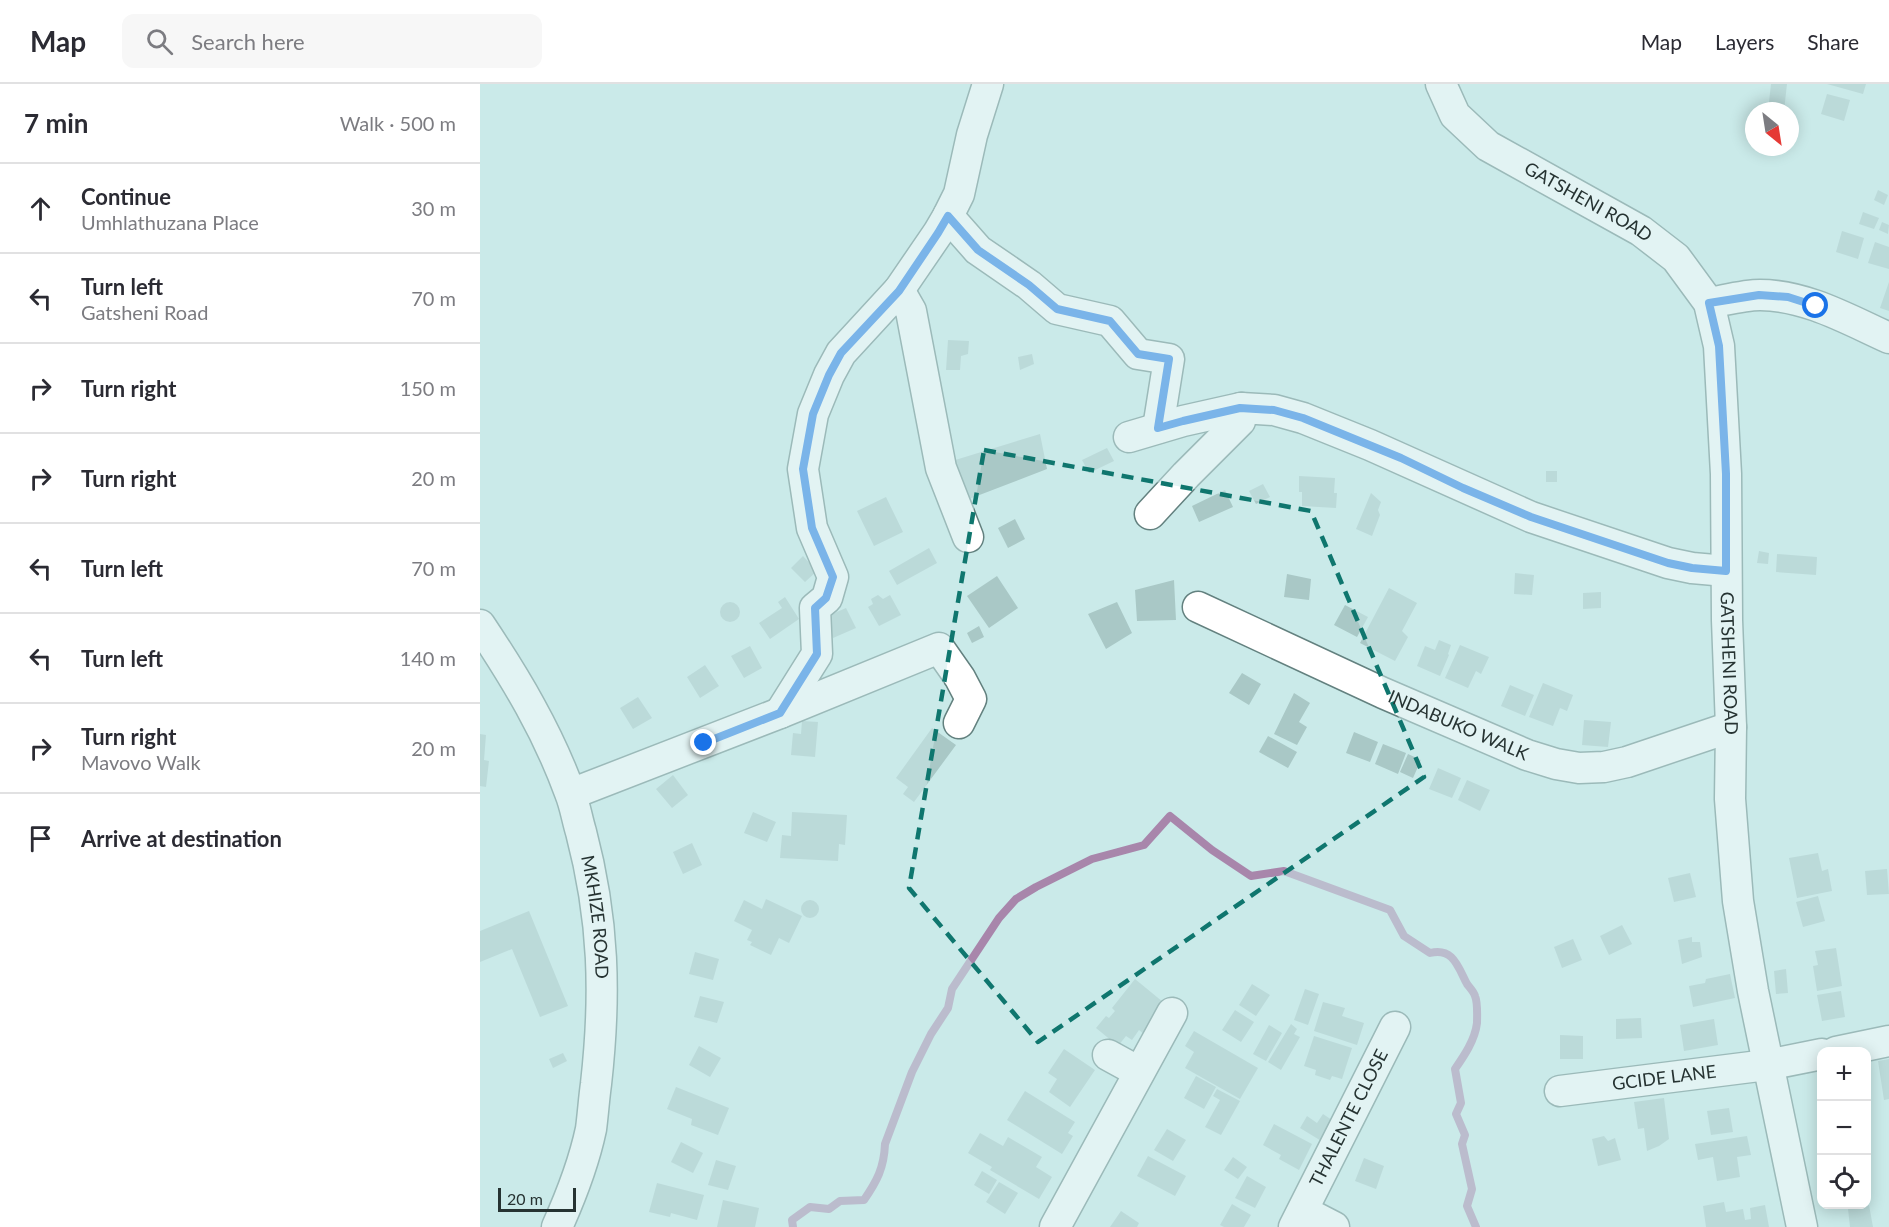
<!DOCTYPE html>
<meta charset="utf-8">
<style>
body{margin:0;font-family:Lato,sans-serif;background:#f7f7f7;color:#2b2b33}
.controls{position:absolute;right:18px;bottom:18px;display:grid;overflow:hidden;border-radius:12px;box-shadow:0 3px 15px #0003}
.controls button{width:54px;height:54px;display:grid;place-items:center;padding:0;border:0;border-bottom:2px solid #e1e1e2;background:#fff;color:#2b2b33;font:30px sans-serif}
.compass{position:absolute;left:1265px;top:18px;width:54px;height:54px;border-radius:50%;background:#fff;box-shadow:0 3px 15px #0003;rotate:150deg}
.scale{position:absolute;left:18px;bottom:15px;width:78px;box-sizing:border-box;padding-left:6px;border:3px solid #263332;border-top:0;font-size:16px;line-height:21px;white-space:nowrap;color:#263332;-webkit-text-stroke:4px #caeae9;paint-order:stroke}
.stop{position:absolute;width:18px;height:18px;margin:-14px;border:4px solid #1a73e8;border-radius:50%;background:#fff}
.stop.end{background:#1a73e8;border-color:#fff;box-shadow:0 2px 6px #0008}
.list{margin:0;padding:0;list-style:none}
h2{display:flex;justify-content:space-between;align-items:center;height:78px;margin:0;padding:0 24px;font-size:26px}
h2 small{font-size:20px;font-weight:400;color:#7c7c81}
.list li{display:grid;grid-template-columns:39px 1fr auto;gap:18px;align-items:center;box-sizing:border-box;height:90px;padding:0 24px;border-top:2px solid #e1e1e2}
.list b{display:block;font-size:22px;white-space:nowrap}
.list p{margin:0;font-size:20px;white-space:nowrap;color:#7c7c81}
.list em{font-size:20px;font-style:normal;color:#7c7c81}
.icon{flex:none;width:33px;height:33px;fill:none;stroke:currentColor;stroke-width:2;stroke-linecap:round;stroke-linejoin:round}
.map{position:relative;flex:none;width:1409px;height:1143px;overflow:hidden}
header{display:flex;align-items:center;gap:36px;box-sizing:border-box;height:84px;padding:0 30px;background:#fff;border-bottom:2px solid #e1e1e2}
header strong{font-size:28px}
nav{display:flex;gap:33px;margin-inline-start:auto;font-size:21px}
.search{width:420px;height:54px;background:#f7f7f7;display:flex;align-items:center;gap:15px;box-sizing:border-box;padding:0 21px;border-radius:12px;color:#7c7c81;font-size:22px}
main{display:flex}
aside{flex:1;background:#fff}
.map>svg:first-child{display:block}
</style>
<header>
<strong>Map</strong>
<div class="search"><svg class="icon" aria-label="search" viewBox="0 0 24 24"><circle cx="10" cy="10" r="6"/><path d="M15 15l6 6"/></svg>Search here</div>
<nav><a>Map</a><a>Layers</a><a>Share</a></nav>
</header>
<main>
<aside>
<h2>7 min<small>Walk · 500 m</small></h2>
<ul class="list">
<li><svg class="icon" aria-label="ahead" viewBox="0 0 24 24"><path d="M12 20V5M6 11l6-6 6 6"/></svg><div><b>Continue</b><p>Umhlathuzana Place</p></div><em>30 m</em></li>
<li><svg class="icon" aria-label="left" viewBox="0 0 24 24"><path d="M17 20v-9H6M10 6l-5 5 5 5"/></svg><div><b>Turn left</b><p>Gatsheni Road</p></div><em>70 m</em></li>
<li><svg class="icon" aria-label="right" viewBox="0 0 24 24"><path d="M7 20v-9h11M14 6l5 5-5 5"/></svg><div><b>Turn right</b></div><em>150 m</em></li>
<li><svg class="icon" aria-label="right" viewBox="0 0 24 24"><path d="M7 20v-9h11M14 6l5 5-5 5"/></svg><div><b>Turn right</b></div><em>20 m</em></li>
<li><svg class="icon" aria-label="left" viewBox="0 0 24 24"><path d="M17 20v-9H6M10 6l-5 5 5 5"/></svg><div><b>Turn left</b></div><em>70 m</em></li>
<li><svg class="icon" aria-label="left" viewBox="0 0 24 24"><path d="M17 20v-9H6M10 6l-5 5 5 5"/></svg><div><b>Turn left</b></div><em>140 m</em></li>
<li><svg class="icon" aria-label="right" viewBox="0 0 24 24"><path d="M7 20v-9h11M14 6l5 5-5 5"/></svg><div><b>Turn right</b><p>Mavovo Walk</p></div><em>20 m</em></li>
<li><svg class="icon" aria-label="arrive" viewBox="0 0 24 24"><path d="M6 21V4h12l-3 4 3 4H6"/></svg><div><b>Arrive at destination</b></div></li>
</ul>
</aside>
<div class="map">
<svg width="1409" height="1143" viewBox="0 0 1409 1143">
<rect width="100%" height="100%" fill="#caeae9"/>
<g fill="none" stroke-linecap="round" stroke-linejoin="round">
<path stroke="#a886ab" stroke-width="8" d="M 313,1143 L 312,1136 L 330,1123 L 349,1125 L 360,1117 L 384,1116 C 397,1097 404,1084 405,1060 L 432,988 L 451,950 L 468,924 L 472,905 L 519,834 L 536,815 L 556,803 L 612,775 L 664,761 L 690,732 L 732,766 L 771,792 L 804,787 L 910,826 L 924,852 L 950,869 C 973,863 978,883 987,900 C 990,904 994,908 995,912 C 998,919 997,932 997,939 C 995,956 984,972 975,985 L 981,1019 L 976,1030 L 985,1051 L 982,1060 L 992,1105 L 987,1122 L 996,1143"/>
</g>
<path fill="#a9c8c6" d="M 1291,0 L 1307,0 L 1304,27 L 1288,27 Z
M 1347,0 L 1386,0 L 1383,10 Z
M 1347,10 L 1370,16 L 1364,37 L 1341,30 Z
M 1398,106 L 1408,111 L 1404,121 L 1394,116 Z
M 1383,128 L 1399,134 L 1394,145 L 1379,140 Z
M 1402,138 L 1409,141 L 1408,150 L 1399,146 Z
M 1362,147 L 1384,154 L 1378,175 L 1356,168 Z
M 1395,158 L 1409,163 L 1409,185 L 1388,179 Z
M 1409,198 L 1409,227 L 1400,224 Z
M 468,256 L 489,257 L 488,270 L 481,272 L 480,286 L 466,286 Z
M 552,270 L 554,280 L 540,286 L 538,273 Z
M 560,350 L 567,385 L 489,415 L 472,377 Z
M 627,364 L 634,377 L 609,389 L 602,376 Z
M 1066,387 L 1077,387 L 1077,398 L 1066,398 Z
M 819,392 L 855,394 L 854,409 L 857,409 L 856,424 L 822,422 L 822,408 L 819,408 Z
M 783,400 L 790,413 L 776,420 L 769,407 Z
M 745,406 L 753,423 L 719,438 L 712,422 Z
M 891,409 L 901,418 L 898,426 L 900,431 L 892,452 L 876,445 Z
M 406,413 L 423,448 L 394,462 L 377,427 Z
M 535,435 L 545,455 L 528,464 L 518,444 Z
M 449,464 L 457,479 L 417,501 L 409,487 Z
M 1279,467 L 1289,469 L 1288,480 L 1277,479 Z
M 1297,470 L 1337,473 L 1336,491 L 1296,488 Z
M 323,472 L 337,487 L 325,498 L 311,484 Z
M 1035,489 L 1054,491 L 1052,511 L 1034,510 Z
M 807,490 L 831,495 L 829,516 L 804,513 Z
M 517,492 L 538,524 L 509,544 L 487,512 Z
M 694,496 L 696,536 L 657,537 L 655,506 Z
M 909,504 L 937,519 L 922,547 L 928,553 L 915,577 L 880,559 Z
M 1121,508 L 1121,524 L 1103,525 L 1103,509 Z
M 398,511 L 403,515 L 410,511 L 421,531 L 399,542 L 388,523 L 393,520 L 391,515 Z
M 305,513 L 319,535 L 290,555 L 279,539 L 302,524 L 298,518 Z
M240 528a10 10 0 1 1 20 0a10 10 0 1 1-20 0Z
M 637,518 L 652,549 L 626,565 L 608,530 Z
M 865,521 L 888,533 L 877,553 L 854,541 Z
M 366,524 L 376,544 L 353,554 L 343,534 Z
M 499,542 L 504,553 L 492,559 L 487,549 Z
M 959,556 L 971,561 L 968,570 L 969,571 L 960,592 L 937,582 L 945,562 L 955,566 Z
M 980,561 L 1009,573 L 1001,590 L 996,587 L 988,604 L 965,594 Z
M 270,562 L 282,584 L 264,594 L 251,572 Z
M 225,581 L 239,602 L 220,614 L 207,593 Z
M 762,589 L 781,600 L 769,621 L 749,609 Z
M 1063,599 L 1093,611 L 1087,627 L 1080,624 L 1073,642 L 1049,633 Z
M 1030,601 L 1054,611 L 1045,632 L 1021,622 Z
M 814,609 L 830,619 L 819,638 L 827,643 L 817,661 L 794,650 Z
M 158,613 L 172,634 L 153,645 L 140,624 Z
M 1104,636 L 1131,638 L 1128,663 L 1102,661 Z
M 322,637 L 338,638 L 335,673 L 311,671 L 313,649 L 321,650 Z
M 452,644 L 476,661 L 434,718 L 423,710 L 428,703 L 416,694 Z
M 874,648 L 898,658 L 890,678 L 866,669 Z
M 0,650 L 6,651 L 4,676 L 9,677 L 6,703 L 0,702 Z
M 788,652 L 817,668 L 808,684 L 779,668 Z
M 903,660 L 926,669 L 918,690 L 895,680 Z
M 928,670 L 941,676 L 933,694 L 920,688 Z
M 958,684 L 981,694 L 972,714 L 949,705 Z
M 193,691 L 208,711 L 192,724 L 176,705 Z
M 987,696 L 1010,706 L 1000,727 L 978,716 Z
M 273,728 L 296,738 L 287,758 L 264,749 Z
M 312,728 L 367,731 L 365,761 L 359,760 L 358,777 L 300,774 L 302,751 L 311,752 Z
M 212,759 L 222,781 L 203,790 L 193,768 Z
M 1338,769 L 1342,787 L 1348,785 L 1352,807 L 1317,814 L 1309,774 Z
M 1407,785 L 1409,810 L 1387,811 L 1385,787 Z
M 1210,789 L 1216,813 L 1194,818 L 1188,794 Z
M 1338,812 L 1345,837 L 1323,843 L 1316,818 Z
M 286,815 L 322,832 L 309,859 L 299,854 L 291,871 L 270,861 L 272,858 L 267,856 L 272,846 L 254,837 L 264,816 L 282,825 Z
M321 825a9 9 0 1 1 18 0a9 9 0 1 1-18 0Z
M 49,827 L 88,922 L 60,933 L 32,865 L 0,878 L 0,847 Z
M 1142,841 L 1152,860 L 1129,871 L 1120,852 Z
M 1212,853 L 1212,858 L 1220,858 L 1222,873 L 1202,880 L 1198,856 Z
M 1093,855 L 1102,876 L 1082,884 L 1074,863 Z
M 1356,864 L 1362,902 L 1337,907 L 1333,882 L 1338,881 L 1335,867 Z
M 215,868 L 239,875 L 233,896 L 209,890 Z
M 1306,885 L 1308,909 L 1296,910 L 1294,887 Z
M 1250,890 L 1255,914 L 1213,923 L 1209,902 L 1225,899 L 1226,895 Z
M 655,895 L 683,918 L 673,931 L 678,935 L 665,951 L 659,946 L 652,956 L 646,952 L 638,962 L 616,944 L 626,932 L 629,934 L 635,927 L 632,924 Z
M 772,900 L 790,911 L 776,932 L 759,921 Z
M 825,905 L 839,910 L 828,941 L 814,936 Z
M 1361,907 L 1365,933 L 1342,937 L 1337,911 Z
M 220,912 L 244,918 L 237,939 L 214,933 Z
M 843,918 L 865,924 L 862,932 L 884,939 L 877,961 L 834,947 Z
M 755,926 L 774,938 L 761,958 L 742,946 Z
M 1161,934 L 1162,954 L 1136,955 L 1136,935 Z
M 1234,935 L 1238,961 L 1204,967 L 1200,941 Z
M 811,940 L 817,945 L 814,950 L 820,953 L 801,986 L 788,978 Z
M 789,941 L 802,949 L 786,977 L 773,970 Z
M 714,947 L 778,984 L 760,1015 L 705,984 L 714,968 L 705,962 Z
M 1080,951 L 1103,952 L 1103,975 L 1080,975 Z
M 834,952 L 872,964 L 862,995 L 852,992 L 850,996 L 835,991 L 836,986 L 824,982 Z
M 219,962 L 241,974 L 230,993 L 209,981 Z
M 584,965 L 615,986 L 590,1023 L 569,1008 L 577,995 L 568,989 Z
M 83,969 L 87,977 L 73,984 L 69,975 Z
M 1409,975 L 1409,1015 L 1404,1016 L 1398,977 Z
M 716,992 L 736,1003 L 724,1025 L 704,1014 Z
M 196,1003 L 249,1024 L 238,1051 L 211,1041 L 212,1035 L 187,1025 Z
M 737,1005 L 760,1017 L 741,1051 L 725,1043 L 740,1016 L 733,1012 Z
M 545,1007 L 595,1038 L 588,1049 L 593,1052 L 582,1070 L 527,1036 Z
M 1184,1014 L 1189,1055 L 1179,1062 L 1167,1067 L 1164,1044 L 1158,1045 L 1154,1018 Z
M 1249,1024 L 1253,1048 L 1231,1051 L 1227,1027 Z
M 843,1030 L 855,1038 L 843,1058 L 820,1044 L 827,1032 L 837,1039 Z
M 794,1040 L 832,1060 L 819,1086 L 799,1075 L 801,1071 L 783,1061 Z
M 687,1045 L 706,1056 L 693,1077 L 674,1066 Z
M 500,1049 L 523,1062 L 528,1053 L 562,1073 L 556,1083 L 572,1093 L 559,1115 L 510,1086 L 512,1083 L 488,1069 Z
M 1124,1052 L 1128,1057 L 1135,1054 L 1141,1076 L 1118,1082 L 1112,1055 Z
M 1267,1052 L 1271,1071 L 1257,1073 L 1260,1093 L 1237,1097 L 1233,1073 L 1218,1076 L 1215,1060 Z
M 201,1058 L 223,1069 L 213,1089 L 191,1078 Z
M 668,1072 L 706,1092 L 695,1112 L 657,1092 Z
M 753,1073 L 767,1083 L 758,1095 L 744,1086 Z
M 884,1074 L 904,1082 L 896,1105 L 875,1097 Z
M 236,1076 L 256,1082 L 248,1106 L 228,1101 Z
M 502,1087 L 517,1096 L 509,1110 L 494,1101 Z
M 767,1092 L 786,1103 L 775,1124 L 755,1114 Z
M 519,1098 L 538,1109 L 525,1130 L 506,1118 Z
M 177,1099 L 224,1111 L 217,1136 L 191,1129 L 190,1133 L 169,1128 Z
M 243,1116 L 279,1124 L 275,1143 L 237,1143 Z
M 1244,1118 L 1246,1128 L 1263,1125 L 1265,1136 L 1271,1135 L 1270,1124 L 1285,1121 L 1289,1143 L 1226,1143 L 1223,1122 Z
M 752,1120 L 771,1131 L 764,1143 L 744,1143 L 740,1141 Z
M 1389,1121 L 1393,1143 L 1370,1143 L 1368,1125 Z
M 641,1127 L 659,1139 L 657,1143 L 630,1143 Z"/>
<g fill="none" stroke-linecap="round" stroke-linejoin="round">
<g stroke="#63817f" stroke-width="33">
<g id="minor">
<path id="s1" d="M 961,0 L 975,31 L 1008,62 L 1161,147 L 1196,174 L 1229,219 L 1239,262 L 1246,390 L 1247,536 L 1251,643 L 1250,715 L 1258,817 L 1273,907 L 1322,1143"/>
<path d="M 468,132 L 498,166 L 549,201 L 577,225 L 630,237 L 658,270 L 689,275 L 678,344"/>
<path d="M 419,206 L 431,227 L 461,384 L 488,453"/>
<path d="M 1229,219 C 1246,216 1264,211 1280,211 C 1326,211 1369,236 1409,254"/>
<path d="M 649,353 L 703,337 L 761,324 L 794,326 L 823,334 L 890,361 L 1051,433 L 1188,479 L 1212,484 L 1246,487"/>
<path d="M 670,430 L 706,391 L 760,337 L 761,324"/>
<path id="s2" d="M 718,523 L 903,609 L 1047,671 L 1076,680 L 1099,684 L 1124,683 L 1147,678 L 1251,643"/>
<path id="s3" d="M 0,541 C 36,595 68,648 90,709 C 95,721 97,735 101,748 C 124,835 126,911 116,1000 C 114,1014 113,1030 111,1045 C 104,1078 91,1112 77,1143"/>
<path d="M 300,629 L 337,570 L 335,524 L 347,514 L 353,493 L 332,444 L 323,385 L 333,330 L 349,291 L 361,269 L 419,206 L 458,149 L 468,132 L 479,110 L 492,51 L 508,0"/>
<path d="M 91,710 L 300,629 L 459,564 L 480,594 L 491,615 L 479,639"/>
<path d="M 1356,968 L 1409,957"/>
<path d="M 628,971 L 659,988"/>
<path id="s4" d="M 1080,1007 L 1287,981 L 1342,970"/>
<path d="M 823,1127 L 854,1143"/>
<path d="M 575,1143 L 692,929"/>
<path id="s5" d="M 814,1143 L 915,943"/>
</g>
</g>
<use href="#minor" stroke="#fff" stroke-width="30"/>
</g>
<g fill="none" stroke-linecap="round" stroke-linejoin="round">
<path stroke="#1a73e8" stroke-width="8" d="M 224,659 L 300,629 L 337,570 L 335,524 L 346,514 L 353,493 L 332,444 L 323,385 L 333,330 L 349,291 L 361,269 L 419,207 L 458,149 L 468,132 L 498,166 L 549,201 L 577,225 L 630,237 L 658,270 L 689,275 L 678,344 L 703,337 L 760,324 L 794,326 L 823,334 L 921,374 L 983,404 L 1051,433 L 1188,479 L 1212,484 L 1246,487 L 1246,390 L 1239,262 L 1229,219 L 1279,211 L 1308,213 L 1336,222"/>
</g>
<path d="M0 0H1409V1143H0ZM 504,366 L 831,427 L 944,693 L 558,958 L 429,804 Z" fill="#caeae9" fill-opacity=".55" fill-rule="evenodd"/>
<path fill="none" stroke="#0f766e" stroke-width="4.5" stroke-dasharray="12 8" stroke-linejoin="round" d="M 504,366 L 831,427 L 944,693 L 558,958 L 429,804 Z"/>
<g text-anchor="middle" stroke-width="6" stroke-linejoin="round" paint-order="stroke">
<g font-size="18" fill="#263332" stroke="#caeae9">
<text dy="6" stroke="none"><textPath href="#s1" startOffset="194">GATSHENI ROAD</textPath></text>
<text dy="6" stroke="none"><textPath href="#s1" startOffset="716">GATSHENI ROAD</textPath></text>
<text dy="6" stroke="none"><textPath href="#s2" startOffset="286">INDABUKO WALK</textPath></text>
<text dy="6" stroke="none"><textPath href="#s3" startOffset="318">MKHIZE ROAD</textPath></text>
<text dy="6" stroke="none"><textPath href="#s4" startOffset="105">GCIDE LANE</textPath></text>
<text dy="6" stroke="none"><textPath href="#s5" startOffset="122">THALENTE CLOSE</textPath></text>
</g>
</g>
</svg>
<div class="controls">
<button>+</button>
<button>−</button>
<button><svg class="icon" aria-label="locate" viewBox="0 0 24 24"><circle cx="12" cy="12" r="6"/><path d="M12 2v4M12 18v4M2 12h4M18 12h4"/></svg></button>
</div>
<svg class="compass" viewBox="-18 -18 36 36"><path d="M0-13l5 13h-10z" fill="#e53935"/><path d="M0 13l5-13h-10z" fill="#7c7c81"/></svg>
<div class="scale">20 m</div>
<div class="stop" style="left:1336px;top:222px"></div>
<div class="stop end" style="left:224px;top:659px"></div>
</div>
</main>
